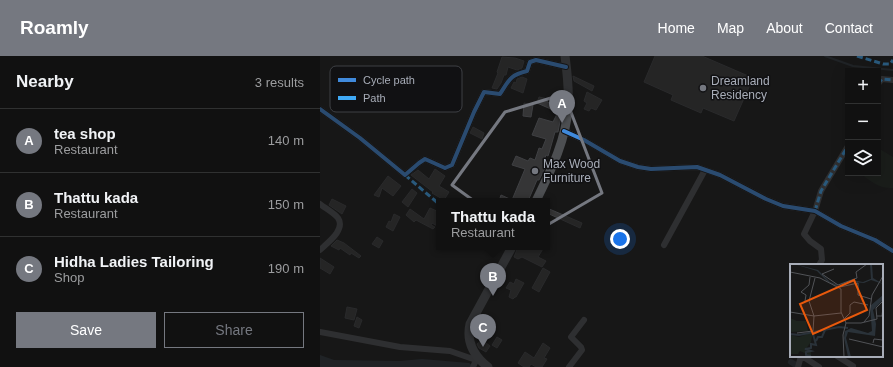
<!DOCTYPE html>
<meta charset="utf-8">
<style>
body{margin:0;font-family:Arial,sans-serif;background:#1e1f1f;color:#f1f3f6}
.controls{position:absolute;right:12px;top:12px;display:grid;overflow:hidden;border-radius:0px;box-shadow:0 4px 16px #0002}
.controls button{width:36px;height:36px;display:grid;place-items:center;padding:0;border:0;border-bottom:1px solid #303131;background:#111;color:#f1f3f6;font:20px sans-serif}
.you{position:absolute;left:300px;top:183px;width:14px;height:14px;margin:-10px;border:3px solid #fff;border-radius:50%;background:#1a73e8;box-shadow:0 0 0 6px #1a73e833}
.badge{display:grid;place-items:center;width:26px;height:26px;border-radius:50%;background:#757880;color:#fff;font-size:13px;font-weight:700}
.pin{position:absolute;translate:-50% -33px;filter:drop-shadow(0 1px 2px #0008)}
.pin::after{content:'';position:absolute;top:21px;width:14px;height:12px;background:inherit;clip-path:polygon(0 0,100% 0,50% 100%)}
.popup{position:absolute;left:116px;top:142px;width:114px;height:52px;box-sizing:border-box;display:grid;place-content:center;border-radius:0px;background:#111;filter:drop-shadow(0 1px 3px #0005);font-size:13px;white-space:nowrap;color:#9c9d9f}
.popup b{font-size:15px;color:#f1f3f6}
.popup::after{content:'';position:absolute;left:50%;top:100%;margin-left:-8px;border:8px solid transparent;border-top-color:#111}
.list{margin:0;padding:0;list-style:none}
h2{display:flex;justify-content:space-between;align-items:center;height:52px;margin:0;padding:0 16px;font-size:17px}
h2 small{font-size:13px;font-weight:400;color:#9c9d9f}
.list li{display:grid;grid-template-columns:26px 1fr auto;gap:12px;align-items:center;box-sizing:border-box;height:64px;padding:0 16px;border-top:1px solid #303131}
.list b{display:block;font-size:15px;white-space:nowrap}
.list p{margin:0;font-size:13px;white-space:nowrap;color:#9c9d9f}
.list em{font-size:13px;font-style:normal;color:#9c9d9f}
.actions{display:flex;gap:8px;padding:12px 16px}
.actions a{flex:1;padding:9px 0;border:1px solid #757880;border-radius:0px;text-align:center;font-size:14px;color:#757880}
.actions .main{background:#757880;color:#fff}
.icon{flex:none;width:22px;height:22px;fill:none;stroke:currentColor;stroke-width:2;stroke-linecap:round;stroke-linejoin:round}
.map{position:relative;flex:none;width:573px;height:311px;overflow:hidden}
header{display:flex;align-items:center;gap:24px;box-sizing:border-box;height:56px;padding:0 20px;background:#757880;color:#fff}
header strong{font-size:19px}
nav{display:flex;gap:22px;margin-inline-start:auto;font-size:14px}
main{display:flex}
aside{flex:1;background:#111}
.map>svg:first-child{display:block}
</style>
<header>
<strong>Roamly</strong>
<nav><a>Home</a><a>Map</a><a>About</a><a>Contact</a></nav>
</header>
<main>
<aside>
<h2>Nearby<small>3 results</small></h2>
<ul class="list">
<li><span class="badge">A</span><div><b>tea shop</b><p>Restaurant</p></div><em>140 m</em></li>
<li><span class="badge">B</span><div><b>Thattu kada</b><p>Restaurant</p></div><em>150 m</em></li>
<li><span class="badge">C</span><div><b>Hidha Ladies Tailoring</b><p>Shop</p></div><em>190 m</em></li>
</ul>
<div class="actions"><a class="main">Save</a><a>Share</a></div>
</aside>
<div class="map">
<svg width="573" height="311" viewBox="0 0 573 311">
<rect width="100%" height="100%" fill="#171717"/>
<path fill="#1d241e" d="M 558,92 L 573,101 L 573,132 C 559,133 550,125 540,117 L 558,117 Z"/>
<path fill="#2a3239" d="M 17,14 L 30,18 L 43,26 L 44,32 L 41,36 L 29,34 L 10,25 L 11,19 Z
M 0,299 L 14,304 L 80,305 L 102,303 L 149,307 L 155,311 L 0,311 Z"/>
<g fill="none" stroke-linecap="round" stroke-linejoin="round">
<path stroke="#2a3239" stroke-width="2" d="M 505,0 L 533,10 L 573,14"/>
<path stroke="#2a3239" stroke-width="6" d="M 471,306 L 476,309"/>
</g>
<path fill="#353536" stroke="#3f4043" d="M 335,0 L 382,0 L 433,22 L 414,65 L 383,52 L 381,57 L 351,44 L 353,39 L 324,26 Z
M 182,1 L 195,2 L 204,5 L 202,12 L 197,14 L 188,11 L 186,19 L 184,19 L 181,27 L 177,33 L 172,32 L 178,17 L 177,16 Z
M 253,20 L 274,30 L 272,35 L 254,25 Z
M 202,21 L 207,23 L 203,37 L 191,32 L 194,26 L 196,27 L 197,23 Z
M 267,36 L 282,44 L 276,54 L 271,52 L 269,55 L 264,53 L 267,47 L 264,45 Z
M 219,41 L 228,43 L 227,46 L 242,52 L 240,57 L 217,47 Z
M 204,47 L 213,49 L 211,61 L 203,60 Z
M 237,58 L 241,60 L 238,76 L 235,76 L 229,97 L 228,100 L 226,99 L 223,108 L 226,110 L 219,124 L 217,124 L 208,145 L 179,145 L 181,139 L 192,144 L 205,113 L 192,109 L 196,100 L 208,105 L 210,102 L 215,104 L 219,92 L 222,93 L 226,83 L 212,79 L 219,62 L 233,66 Z
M 153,71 L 164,77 L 162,83 L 150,77 Z
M 115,113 L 125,120 L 119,130 L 129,136 L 124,144 L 112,137 L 113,136 L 91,119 L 98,114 L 109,123 Z
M 68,120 L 81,130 L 73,140 L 62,132 L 59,141 L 54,139 Z
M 92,133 L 97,137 L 88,151 L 82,146 Z
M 12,143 L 26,150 L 22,158 L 9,149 Z
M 110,152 L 119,156 L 119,171 L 112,167 L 111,169 L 115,171 L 113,173 L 96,164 L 94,166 L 86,159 L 90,153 L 104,163 Z
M 227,152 L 262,167 L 260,172 L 227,157 Z
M 74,158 L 80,161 L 73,175 L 66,171 L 69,165 L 71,166 Z
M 57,181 L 63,185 L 59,192 L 52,188 Z
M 17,184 L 24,187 L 41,200 L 39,202 L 31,197 L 30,199 L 20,192 L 19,194 L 11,190 Z
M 198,191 L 224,191 L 218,201 L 226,205 L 222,211 L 202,201 L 198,203 L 194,201 Z
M 0,202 L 14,211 L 10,218 L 0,212 Z
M 223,212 L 230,216 L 219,236 L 212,232 Z
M 196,223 L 204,227 L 196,241 L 195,241 L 193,243 L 189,241 L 191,234 L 186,232 L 190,226 L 194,228 Z
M 27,251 L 37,253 L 34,264 L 25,262 Z
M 37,261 L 42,264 L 39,272 L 34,270 Z
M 177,281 L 182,284 L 177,292 L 172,289 Z
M 162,284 L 170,290 L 166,296 L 159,292 L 157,288 Z
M 223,287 L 230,292 L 224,302 L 227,303 L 222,311 L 216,311 L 211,308 L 209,311 L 204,311 L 198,307 L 205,296 L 214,302 Z"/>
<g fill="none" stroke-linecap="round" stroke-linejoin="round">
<path stroke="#4b4c50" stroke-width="6" d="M 558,28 L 562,23 L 573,24
M 0,53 L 40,82 L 85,119 L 99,107 L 105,103 L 125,112 L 132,109 L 154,56 L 164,36 L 180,38 C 189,24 190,19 207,15 L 210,6 L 216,4 L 246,11
M 244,75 L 264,84 L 300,105 L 318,111 L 331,113 L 377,111 L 400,119 L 446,143 L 463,150 L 495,155 L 521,170 L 555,184 L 573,195
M 0,148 C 5,152 14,157 18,162 C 26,174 7,187 0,194
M 344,189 L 385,114
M 499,209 L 502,204 L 501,193 L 490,185 L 484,178 L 495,155 L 501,135 L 528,90
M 0,276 L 80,291 L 130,295 L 153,303 L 157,302
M 482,300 L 499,311
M 517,300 L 533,310
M 153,311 L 157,302
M 249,311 L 262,294 L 261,291 L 251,281 L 264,264
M 478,311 L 481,300"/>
<path stroke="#4d4f52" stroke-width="9" d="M 216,145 C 230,116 246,85 248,52 C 249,38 247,15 245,0
M 168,311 C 154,300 146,286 150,268 L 192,191"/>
<path stroke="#3fa9f5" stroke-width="3" stroke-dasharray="6 3" stroke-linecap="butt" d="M 537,0 L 563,8 L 570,8 L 573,4
M 558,28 L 562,23 L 573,24
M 85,119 L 119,148
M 495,155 L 501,135 L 528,90"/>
<g stroke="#111113" stroke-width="6">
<path id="cycleway" d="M 0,53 L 40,82 L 85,119 L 99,107 L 105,103 L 125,112 L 132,109 L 154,56 L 164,36 L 180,38 C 189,24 190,19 207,15 L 210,6 L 216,4 L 246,11
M 244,75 L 264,84 L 300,105 L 318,111 L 331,113 L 377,111 L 400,119 L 446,143 L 463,150 L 495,155 L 521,170 L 555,184 L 573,195"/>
</g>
<use href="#cycleway" stroke="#408adc" stroke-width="4"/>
</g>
<path d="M0 0H573V311H0ZM 244,38 L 282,137 L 205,182 L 132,129 L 185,56 Z" fill="#171717" fill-opacity=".55" fill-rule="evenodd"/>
<path fill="none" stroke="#757880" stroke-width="3" stroke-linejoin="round" d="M 244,38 L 282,137 L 205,182 L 132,129 L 185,56 Z"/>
<g fill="#757880" stroke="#111113" stroke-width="1.5">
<circle cx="383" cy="32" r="4"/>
<circle cx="215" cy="115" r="4"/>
</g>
<g text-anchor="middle" stroke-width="3" stroke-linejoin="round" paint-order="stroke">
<g font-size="12" fill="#a8adb8" stroke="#111113" text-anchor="start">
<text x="391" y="29">Dreamland<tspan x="391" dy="14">Residency</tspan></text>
<text x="223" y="112">Max Wood<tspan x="223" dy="14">Furniture</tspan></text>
</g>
</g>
<g transform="translate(470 208)">
<rect width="93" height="93" fill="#171717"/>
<path d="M 0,54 L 7,57 L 16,57 L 18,67 L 0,68 ZM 23,68 L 21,78 L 15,86 L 21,87 L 21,92 L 10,87 L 8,90 L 1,90 L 0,71 L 9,73 Z" fill="#1d241e"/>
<path d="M 4,0 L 28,6 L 40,18 L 48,21 L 62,16 L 73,18 L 83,14 L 93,20 L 81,16 L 74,19 L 63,18 L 46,22 L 38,18 L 27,7 ZM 93,31 L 93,36 L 83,46 L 86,60 L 85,72 L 58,68 L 56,74 L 61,93 L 58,93 L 54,74 L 55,67 L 61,64 L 78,69 L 82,67 L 80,42 Z" fill="#2a3239"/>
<path fill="none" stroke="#2a3239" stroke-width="2" d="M 81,0 L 82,15M 0,70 L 9,71 L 49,63 L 58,64M 26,77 L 28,73 L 32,73 L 35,66M 21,92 L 16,91 L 16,88 L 21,87 L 15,85 L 21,84 L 21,80 L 26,81 L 23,70"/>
<path fill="none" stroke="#515357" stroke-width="1" d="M 44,5 L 32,10 L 48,21 L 67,14 L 66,8 L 77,0M 0,8 L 30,14 L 51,25 L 51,48 L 56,59M 50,23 L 68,19 L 68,31 L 81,35M 15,37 L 16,31 L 11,28 L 19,21 L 20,13M 0,48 L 24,52 L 51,49M 24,52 L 19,37 L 25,14M 87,52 L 92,52 L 93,43M 54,55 L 60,49 L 60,41 L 64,38 L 78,41M 87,55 L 86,44 L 93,37M 74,58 L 79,52 L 82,31 L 93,12M 56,59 L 71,59 L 87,55M 7,69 L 23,67 L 24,52M 59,75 L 93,83M 83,79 L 84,75 L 93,76 L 93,72M 54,93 L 53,71 L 56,59"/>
<path fill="#e8590c" fill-opacity="0.15" stroke="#e8590c" stroke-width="2" d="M 64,16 L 77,46 L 23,70 L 10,40 Z"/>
<rect width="93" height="93" fill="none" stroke="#a8adb8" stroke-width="2"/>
</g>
<rect x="10" y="10" width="132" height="46" rx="6" fill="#111113" stroke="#3e4045" stroke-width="1"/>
<rect x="18" y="22" width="18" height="4" fill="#408adc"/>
<rect x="18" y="40" width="18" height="4" fill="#3fa9f5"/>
<g font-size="11" fill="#a8adb8">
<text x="43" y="28">Cycle path</text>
<text x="43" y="46">Path</text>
</g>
</svg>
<div class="controls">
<button>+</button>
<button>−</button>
<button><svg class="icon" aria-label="layers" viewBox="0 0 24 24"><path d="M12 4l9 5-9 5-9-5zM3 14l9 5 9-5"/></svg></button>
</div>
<div class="you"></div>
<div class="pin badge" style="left:242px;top:67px">A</div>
<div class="pin badge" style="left:173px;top:240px">B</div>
<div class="popup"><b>Thattu kada</b>Restaurant</div>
<div class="pin badge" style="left:163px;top:291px">C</div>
</div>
</main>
